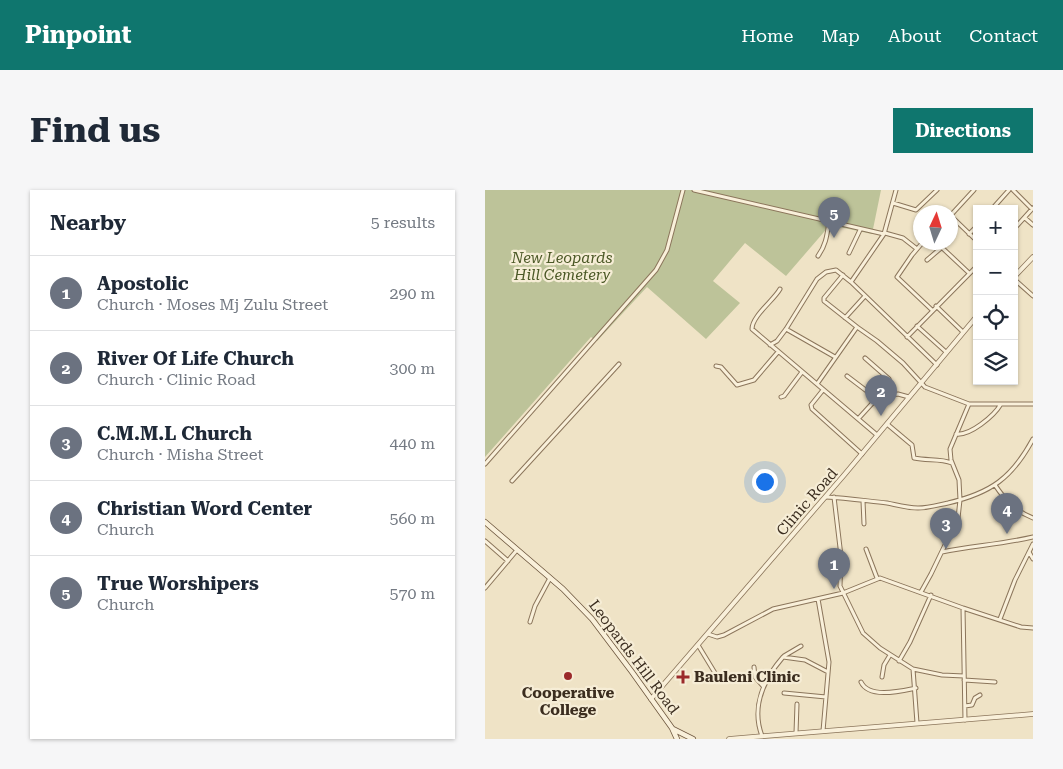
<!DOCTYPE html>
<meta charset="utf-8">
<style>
body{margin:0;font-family:"Roboto Serif",serif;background:#f6f6f7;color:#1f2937}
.controls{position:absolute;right:15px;top:15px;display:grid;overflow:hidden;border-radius:0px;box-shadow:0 1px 4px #0004}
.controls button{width:45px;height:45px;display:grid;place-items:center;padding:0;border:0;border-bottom:1px solid #e0e1e3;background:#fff;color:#1f2937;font:25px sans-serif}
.compass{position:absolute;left:428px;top:15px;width:45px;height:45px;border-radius:50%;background:#fff;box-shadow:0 1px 4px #0004;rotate:4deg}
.you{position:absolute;left:279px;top:291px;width:18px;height:18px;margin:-12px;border:4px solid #fff;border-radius:50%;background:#1a73e8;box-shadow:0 0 0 8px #1a73e833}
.badge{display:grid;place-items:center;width:32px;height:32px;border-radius:50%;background:#0f766e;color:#fff;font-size:16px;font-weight:700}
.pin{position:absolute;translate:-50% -41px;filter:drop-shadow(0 1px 2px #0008)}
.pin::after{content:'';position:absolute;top:26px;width:18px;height:15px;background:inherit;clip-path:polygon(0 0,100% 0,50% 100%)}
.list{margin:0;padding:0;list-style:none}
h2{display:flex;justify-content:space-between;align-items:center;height:65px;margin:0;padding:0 20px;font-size:21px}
h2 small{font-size:16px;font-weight:400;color:#747a83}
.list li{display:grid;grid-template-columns:32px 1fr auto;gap:15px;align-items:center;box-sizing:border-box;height:75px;padding:0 20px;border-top:1px solid #e0e1e3}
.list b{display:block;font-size:19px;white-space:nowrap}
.list p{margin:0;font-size:16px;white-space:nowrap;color:#747a83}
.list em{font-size:16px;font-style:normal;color:#747a83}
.icon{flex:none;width:28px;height:28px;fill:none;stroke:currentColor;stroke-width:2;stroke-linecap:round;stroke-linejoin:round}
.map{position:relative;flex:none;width:548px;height:549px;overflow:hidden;border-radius:0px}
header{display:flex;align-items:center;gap:30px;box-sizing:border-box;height:70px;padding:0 25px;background:#0f766e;color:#fff}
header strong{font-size:24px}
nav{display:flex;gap:28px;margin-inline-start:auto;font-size:18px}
.intro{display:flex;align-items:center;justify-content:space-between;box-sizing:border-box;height:120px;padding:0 30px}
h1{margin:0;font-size:35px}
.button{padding:12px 22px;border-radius:0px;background:#0f766e;color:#fff;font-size:18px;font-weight:700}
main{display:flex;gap:30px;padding:0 30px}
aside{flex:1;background:#fff;border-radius:0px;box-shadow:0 1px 4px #0004}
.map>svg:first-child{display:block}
</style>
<header>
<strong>Pinpoint</strong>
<nav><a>Home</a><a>Map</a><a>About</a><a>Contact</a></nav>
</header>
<div class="intro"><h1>Find us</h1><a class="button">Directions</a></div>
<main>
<aside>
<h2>Nearby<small>5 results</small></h2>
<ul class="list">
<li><span class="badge" style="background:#6b7280">1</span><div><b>Apostolic</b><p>Church · Moses Mj Zulu Street</p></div><em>290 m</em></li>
<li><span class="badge" style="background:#6b7280">2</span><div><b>River Of Life Church</b><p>Church · Clinic Road</p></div><em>300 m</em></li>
<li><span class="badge" style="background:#6b7280">3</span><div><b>C.M.M.L Church</b><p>Church · Misha Street</p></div><em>440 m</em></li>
<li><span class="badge" style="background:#6b7280">4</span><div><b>Christian Word Center</b><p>Church</p></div><em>560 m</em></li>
<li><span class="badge" style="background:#6b7280">5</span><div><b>True Worshipers</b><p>Church</p></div><em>570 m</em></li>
</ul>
</aside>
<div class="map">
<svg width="548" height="549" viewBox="0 0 548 549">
<rect width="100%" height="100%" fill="#efe3c6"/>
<path fill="#bdc399" d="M 0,0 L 396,0 L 387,44 L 345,35 L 301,86 L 260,53 L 228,91 L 255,113 L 221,149 L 162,97 L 112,151 L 106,147 L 0,267 Z"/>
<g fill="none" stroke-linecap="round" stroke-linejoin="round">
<g stroke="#8b755b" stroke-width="5">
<path id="minor" d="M 209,0 L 399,44
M 528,0 L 547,19
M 408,13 L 431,20 L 452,0
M 507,19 L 524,0
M 466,25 L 489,0
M 466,26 L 492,51
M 540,28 L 548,35
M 529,39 L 548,18
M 400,43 L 418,48 L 432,59
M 484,44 L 492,36
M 438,52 L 427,65 L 412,87 L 447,120
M 451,52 L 484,83
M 364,63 L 375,40
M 333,66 C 341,55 342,45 344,32
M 442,70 L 456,58
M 358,85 L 339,108 L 339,111 L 372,137 L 392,151 L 418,173 L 440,197 L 484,214 L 548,214
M 529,89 L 548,106
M 366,92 L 399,44 L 411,0
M 295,99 C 289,110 267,126 267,139 L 392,245
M 451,116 L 478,142
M 360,128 L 380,106
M 432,136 L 461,162
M 301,139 L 350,167
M 422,147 L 492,76
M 285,155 L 292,151 L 301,139 L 332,89 L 341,82 L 351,80 L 366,92 L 452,175
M 380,168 L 404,189 L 396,199 L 398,205
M 231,176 L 236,177 L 252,195 L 269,190 L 293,162
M 362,186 L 391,208
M 332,194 L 372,137
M 338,200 L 326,215 L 327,219 L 377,264
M 296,207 L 299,206 L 317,182
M 373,229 L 394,206 L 413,204 L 424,207
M 402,234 L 427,255 L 429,268 C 442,271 455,268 467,273
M 471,244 C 485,246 509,226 516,214
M 0,274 L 171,80 L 182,60 L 198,0
M 27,291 L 134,174
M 510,295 C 520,310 530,321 548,328
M 341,307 C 362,308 382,311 402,313 C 412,315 422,318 433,318 C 443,318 453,315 463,313 C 506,303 527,288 548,249
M 349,307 L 356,366 L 355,396 L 378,443 L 395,458 L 428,479 L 457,485 L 479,486
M 378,311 L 379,334
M 0,351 L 23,371
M 381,359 L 392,388
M 457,362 C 487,356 518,354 548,347
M 544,362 L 548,369
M 0,398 L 32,360
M 436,402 L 446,384 L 473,328 L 475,310 L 474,290 L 466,270 L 465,259 L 484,214
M 333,409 L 344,472 L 338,541
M 478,418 L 480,530
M 515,429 L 530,390 L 548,354
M 45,432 L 50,416 L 65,388
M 223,444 L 232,447 L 239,445 L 288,419 L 358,403 L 395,388 L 478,418 L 536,437 L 548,438
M 213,455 L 230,483
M 299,466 L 316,456
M 414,471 L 425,452 L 446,405
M 269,477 L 270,487 L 278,496
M 428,479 L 432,533
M 397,487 L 399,475 L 405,465
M 479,490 L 510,492
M 376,492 C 384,509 416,501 431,498
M 299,503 L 341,507
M 480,516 L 487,515 L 490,508 L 495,505
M 311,543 L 312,514
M 277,546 C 266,517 279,489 298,467 L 320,470 L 343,482"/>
</g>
<g stroke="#8b755b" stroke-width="5.5">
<path id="tertiary" d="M 529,87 L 548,67
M 166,509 L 360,284 L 492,126
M 244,549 L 548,524"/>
</g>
<g stroke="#6d563e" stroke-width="6">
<path id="secondary" d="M 0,332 L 78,399 L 107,429 L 147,482 L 187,538 L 192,549
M 188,539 L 208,549"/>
</g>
<use href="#minor" stroke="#f9f0da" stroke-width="3"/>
<use href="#tertiary" stroke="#f9f0da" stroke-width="4"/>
<use href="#secondary" stroke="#f9f0da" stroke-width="4.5"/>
</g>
<g fill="#9b2a2b" stroke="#f6edd6" stroke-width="2">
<circle cx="83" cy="486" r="5"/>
<path d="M195.5 479.5h5v5h5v5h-5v5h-5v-5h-5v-5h5z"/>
</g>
<g text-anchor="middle" stroke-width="4.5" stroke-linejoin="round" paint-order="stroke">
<g font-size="15" font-style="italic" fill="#4b5826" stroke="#f6edd6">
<text x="77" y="73">New Leopards<tspan x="77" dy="17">Hill Cemetery</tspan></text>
</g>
<g font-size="15" fill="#3b2d1f" stroke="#f6edd6">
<text transform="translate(322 312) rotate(-49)" y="5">Clinic Road</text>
<text transform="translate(149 467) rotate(53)" y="5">Leopards Hill Road</text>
</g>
<g font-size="15" font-weight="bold" fill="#3b2d1f" stroke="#f6edd6" text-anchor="start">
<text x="209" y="492">Bauleni Clinic</text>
<text x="83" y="508" text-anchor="middle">Cooperative<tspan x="83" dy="17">College</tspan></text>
</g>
</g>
</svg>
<div class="controls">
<button>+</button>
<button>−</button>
<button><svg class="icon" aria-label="locate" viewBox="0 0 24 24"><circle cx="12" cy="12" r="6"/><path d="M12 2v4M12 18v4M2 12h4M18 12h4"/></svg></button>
<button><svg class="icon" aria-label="layers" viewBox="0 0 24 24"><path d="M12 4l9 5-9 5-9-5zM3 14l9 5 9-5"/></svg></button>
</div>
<svg class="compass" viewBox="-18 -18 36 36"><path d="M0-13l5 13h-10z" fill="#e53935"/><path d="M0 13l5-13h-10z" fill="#747a83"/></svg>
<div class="you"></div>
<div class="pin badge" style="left:349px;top:399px;background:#6b7280">1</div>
<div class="pin badge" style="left:396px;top:226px;background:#6b7280">2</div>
<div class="pin badge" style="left:461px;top:359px;background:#6b7280">3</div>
<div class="pin badge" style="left:522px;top:344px;background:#6b7280">4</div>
<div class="pin badge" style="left:349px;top:48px;background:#6b7280">5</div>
</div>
</main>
